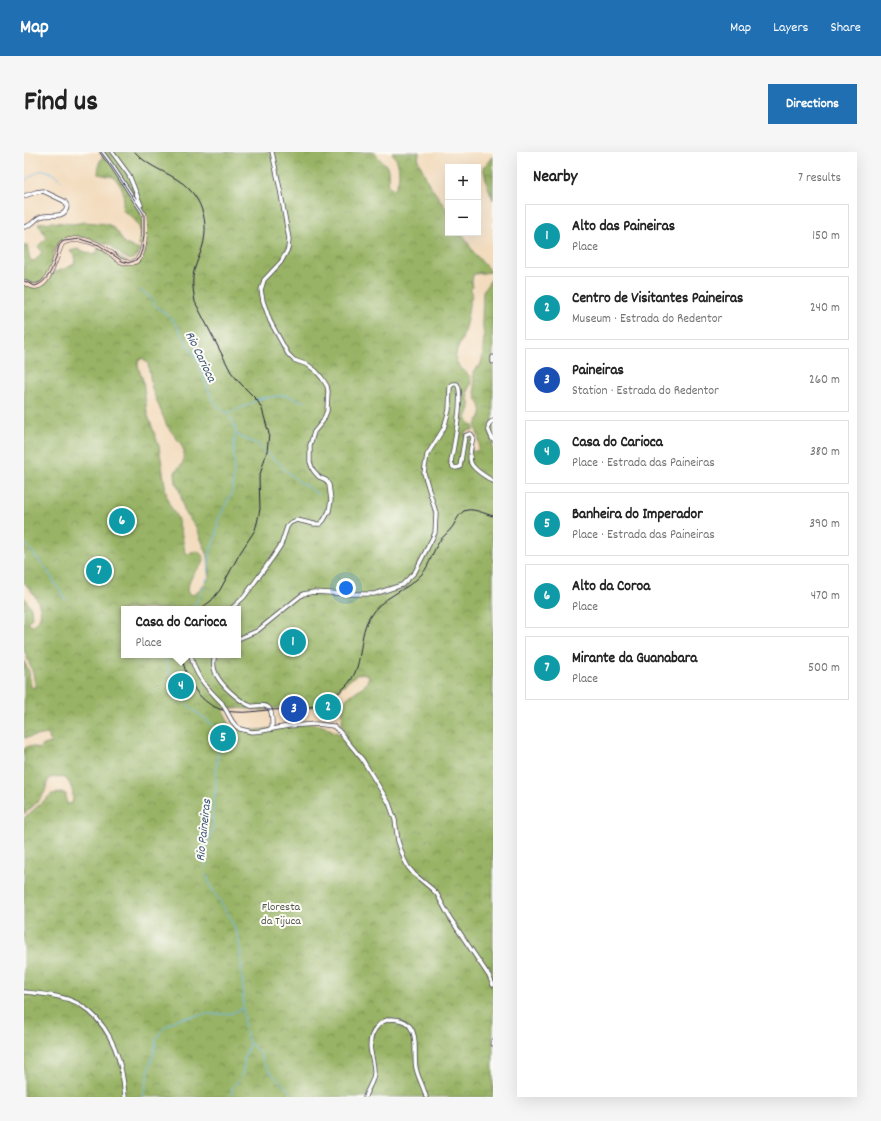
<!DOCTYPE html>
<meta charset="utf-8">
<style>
body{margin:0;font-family:Dekko,sans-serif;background:#f6f6f6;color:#222}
.controls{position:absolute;right:12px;top:12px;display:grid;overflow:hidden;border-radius:0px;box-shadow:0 4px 16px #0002}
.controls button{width:36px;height:36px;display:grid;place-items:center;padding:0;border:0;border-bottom:1px solid #e0e0e0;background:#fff;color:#222;font:20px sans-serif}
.you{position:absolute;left:322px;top:436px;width:14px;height:14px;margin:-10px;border:3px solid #fff;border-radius:50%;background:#1a73e8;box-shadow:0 0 0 6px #1a73e833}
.badge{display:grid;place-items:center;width:26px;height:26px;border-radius:50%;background:#1f6fb2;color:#fff;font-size:13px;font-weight:700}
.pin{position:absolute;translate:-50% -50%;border:2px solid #fff;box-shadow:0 1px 4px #0006}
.popup{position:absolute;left:97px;top:454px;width:120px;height:52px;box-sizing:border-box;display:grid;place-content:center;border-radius:0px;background:#fff;filter:drop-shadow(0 1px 3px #0005);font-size:13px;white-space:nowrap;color:#767676}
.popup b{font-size:15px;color:#222}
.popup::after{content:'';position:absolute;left:50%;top:100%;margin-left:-8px;border:8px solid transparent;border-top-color:#fff}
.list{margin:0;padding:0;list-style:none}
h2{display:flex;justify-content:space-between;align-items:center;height:52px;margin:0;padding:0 16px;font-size:17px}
h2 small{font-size:13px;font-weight:400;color:#767676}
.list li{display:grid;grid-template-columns:26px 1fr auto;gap:12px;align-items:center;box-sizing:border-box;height:64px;margin:0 8px 8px;padding:0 8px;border:1px solid #e0e0e0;border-radius:0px}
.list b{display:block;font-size:15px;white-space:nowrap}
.list p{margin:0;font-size:13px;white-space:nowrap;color:#767676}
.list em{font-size:13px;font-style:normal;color:#767676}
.map{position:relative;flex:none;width:469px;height:945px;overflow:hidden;border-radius:0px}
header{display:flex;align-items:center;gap:24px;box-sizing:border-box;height:56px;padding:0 20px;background:#1f6fb2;color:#fff}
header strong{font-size:19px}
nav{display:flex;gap:22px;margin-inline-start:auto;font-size:14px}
.intro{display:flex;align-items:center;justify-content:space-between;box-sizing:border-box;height:96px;padding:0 24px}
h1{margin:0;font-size:28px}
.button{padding:10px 18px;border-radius:0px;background:#1f6fb2;color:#fff;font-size:14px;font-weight:700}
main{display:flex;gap:24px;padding:0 24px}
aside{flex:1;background:#fff;border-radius:0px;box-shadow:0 4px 16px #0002}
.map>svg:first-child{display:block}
</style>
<header>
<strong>Map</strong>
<nav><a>Map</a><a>Layers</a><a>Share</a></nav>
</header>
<div class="intro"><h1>Find us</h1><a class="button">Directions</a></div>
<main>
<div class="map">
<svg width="469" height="945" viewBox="0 0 469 945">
<defs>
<pattern id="forest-crowns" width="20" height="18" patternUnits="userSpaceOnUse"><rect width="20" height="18" fill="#98b365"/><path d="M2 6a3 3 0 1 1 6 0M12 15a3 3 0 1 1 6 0" fill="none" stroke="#7c9154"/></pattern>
</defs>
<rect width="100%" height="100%" fill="#fdfcf7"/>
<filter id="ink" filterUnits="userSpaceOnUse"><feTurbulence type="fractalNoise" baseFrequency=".025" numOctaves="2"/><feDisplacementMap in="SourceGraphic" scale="8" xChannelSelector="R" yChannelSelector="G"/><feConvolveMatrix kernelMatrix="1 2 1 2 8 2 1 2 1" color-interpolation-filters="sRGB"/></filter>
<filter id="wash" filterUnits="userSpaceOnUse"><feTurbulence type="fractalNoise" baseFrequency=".012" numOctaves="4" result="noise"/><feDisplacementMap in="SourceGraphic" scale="16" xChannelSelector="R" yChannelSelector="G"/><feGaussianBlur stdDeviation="0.9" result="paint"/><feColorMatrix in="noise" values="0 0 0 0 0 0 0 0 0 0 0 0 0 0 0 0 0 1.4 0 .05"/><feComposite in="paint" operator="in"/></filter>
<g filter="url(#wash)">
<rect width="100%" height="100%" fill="#f3dcbe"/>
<path fill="url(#forest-crowns)" stroke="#5d6a50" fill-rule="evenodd" d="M 76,0 L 350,0 C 353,6 360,9 363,15 C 367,23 360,33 370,37 C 376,31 376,17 373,9 C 372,6 369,3 368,0 L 395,0 L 394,8 L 405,32 L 424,59 L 424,81 L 438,81 L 450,101 L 467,120 L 451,122 L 449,123 L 448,130 L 449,135 L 446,138 C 447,140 448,142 448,144 C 447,147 446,150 445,153 C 444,165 441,176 438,187 C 436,192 433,197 432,202 C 429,221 457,219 443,239 L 446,256 L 442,266 C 444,271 449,271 450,277 L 449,278 L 442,279 L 440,283 L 445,283 L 447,284 L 447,299 C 462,302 452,281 452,274 C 453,268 459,263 457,256 C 456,252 453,249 452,245 C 450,237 450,228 449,220 L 451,217 L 456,214 L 458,208 L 460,184 L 458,169 L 459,139 L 468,126 L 469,127 L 469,945 L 0,945 L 0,666 L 28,642 L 37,641 L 42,642 L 42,650 L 45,652 L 48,651 C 51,644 47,628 39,625 C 35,624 30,625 26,626 C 22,630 23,636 20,641 C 16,649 7,656 0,662 L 0,597 C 4,592 10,595 15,597 L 20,593 L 27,591 L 24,582 L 0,586 L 0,509 L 5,520 L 7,535 L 10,536 L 11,532 L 9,521 L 0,498 L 0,445 L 7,456 L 8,466 L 4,470 L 7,474 C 27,465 11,441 0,431 L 0,92 L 3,93 L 6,108 L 11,109 L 18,100 L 14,94 L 23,86 L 14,71 L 28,70 L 50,72 L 60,70 L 84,72 L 93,79 L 100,91 L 112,97 L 116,97 C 115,104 112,105 106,108 L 97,103 L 86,93 L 62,85 L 54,86 L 37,90 L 31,95 L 27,117 L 32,120 C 39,117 45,116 51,111 L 50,104 L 46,99 L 54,97 L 69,103 L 73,101 L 74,94 L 107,112 C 117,109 121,104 122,94 L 114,92 C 120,73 112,68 98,58 C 101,40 101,39 90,25 L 74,22 L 75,11 L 79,4 ZM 119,206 L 124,212 L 128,237 L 143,274 L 157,292 L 160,299 L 160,304 L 158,313 L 153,317 L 151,321 L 152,330 L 156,340 L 160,358 L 164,365 L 172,375 L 184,404 L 186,425 L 177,436 L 169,443 L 164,441 C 163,433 167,426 171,420 C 174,416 181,412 180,407 C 179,403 176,401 174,399 L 164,402 L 161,400 C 159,389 157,376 153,366 C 150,359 145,354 143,346 L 135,294 L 123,261 L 119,228 L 115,218 L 114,212 L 115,208 ZM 100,457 L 214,457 L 214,503 L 100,503 ZM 339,521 L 345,524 L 342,532 L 323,546 L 319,555 L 318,572 L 323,586 C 312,581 303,574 291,572 C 268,568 246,580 223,578 C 218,578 212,576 207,575 L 203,567 L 199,557 L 210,556 L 238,558 L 255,556 L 290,555 L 299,553 L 304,550 L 317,535 L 332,523 Z
M 469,4 L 469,48 L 463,32 L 459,15 L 466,9 Z"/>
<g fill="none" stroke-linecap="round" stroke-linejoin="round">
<path stroke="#72baea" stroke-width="1" d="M 0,29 C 18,17 19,13 37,28
M 117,138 L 128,147 L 132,154 L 148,167 L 154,176 L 172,206 L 187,244 L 191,251 L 208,267 L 212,278 L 210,293 L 210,320 L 208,340 L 194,368 L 192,384 L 187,396 L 184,422 L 180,436 L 168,457
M 203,261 L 212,258 L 228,251 L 233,247 L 261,243 L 281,250
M 212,282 L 219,286 L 234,292 L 238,298 L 256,311 L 258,315 L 273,328 L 295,343
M 0,390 L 22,417 L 42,448
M 142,503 L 142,510 L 146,522 L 157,544 L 167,556 L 189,573 L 195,581 L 195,590 L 192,619 L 192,637 L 188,662 L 189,675 L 182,698 L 182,714 L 183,724 L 187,735 L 207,767 L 214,784 L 216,797 L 219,837 L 219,862 L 220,871 L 224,889 L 235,900 L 240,911 L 247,921 L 261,934 L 268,942 L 269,945
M 207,943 L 209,934 L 216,927 L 219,919 L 221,904 L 225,892
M 119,945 L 121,937 L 126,913 L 130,901 L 132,888 L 135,882 L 141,875 L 148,870 L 154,867 L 183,862 L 205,862 L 218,857"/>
</g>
</g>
<g filter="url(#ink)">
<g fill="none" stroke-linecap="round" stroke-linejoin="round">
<g stroke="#413e4f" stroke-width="5">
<path id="street" d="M 78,0 L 89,15 L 120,62
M 88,0 L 105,23 L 117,53
M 0,44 L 12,40 L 19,39 L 40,49 C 43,52 44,54 42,58 C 38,67 24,61 16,65 C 10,68 8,74 0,75
M 469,205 L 469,210
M 469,269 C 460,272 466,282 469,288
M 207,457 L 220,445 L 249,405 L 257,393 L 263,375 L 266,371 L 273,368 L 290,372 L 296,372 L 300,368 L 305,359 L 307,348 L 305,333 L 302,328 L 295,325 L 289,318 L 286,310 L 286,293 L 290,280 L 299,269 L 303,259 L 304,239 L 303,234 L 298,226 L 292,219 L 284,213 L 270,208 L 264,202 L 246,169 L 239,149 L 237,138 L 240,128 L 257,110 L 264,97 L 265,87 L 256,37 L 248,0
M 214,487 L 233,479 L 279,442 L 290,440 L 322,442 L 350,442 L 378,433 L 391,420 L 411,381 L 412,361 L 400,321 L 403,303 L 420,276 L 425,258 L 426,235 L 429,232 L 433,232 C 441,243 429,296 427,310 L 429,315 L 432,316 L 436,315 L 441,284 L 445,282 L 447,282 L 449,285 C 448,292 444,303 447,311 C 450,318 462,325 469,329
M 167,503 C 170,523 184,537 198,551
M 191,503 C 185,520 199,534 211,544 C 216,548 221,552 227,554 C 232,555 240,551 245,556 C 249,560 248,571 248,577
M 208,569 L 212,574 L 216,577 L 228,580 L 238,579 L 264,574 L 293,572 L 309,574 L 315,579 L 338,607 L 365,651 L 371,668 L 374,689 L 380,707 L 384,715 L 390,722 L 408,737 L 413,742 L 426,766 L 465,824 L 469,833
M 0,840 C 17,842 35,843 51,850 C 56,852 61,856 66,860 C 91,882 99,913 101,945
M 469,889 L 469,892
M 341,945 C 343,937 351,928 350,919 C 350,906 343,897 348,883 C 351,875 358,869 366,867 C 371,867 377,868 381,870 C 396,879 389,902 392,916 C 394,926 400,935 402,945"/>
</g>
<g stroke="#413e4f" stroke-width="6">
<path id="secondary" d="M 0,130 C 25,148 30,105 38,91 C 53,83 72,90 84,99 C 89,102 92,107 97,109 C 124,121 121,77 120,62"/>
</g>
<use href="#street" stroke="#fff" stroke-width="3.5"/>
<use href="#secondary" stroke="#fde4d1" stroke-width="5"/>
<path stroke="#22223b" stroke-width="1" d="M 111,0 C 126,18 151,21 166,38 C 180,53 184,74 179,93 C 176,104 170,114 169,125 C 168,134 170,142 171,150 L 207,220 L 216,231 L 233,248 L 238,257 L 245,282 L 243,299 L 235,326 L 236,357 L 233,371 L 231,378 L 216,401 L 196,438 L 187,449 L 176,457
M 0,129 L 11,134 C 27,129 31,109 35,94 L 37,91 L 40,89 L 56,87 L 75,93 L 98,109 L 104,111 L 110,109 L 115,106 L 118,98 L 120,83 L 120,62 L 89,16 L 77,0
M 158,503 C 161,531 180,559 211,560 C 222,561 233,559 244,558 C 277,557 297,559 322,534 C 341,515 333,487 345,466 C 356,445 383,439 398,422 C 406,413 408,400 415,390 C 419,384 425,380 429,374 C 432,369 435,362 440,359 C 448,355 461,362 469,364"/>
<path stroke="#22223b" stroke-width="1" stroke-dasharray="6 3" stroke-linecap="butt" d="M 231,247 L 232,247"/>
<g stroke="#413e4f" stroke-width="5" stroke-linecap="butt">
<path id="street-bridge" d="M 198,551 L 208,569"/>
</g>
<use href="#street-bridge" stroke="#fff" stroke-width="3.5"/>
</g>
</g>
<g text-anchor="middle" stroke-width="4" stroke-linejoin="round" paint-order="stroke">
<g font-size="12" fill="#51574c" stroke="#fdfcf7">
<text x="257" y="758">Floresta<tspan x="257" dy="14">da Tijuca</tspan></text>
</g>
<g font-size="13" font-style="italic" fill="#3e5778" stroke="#fdfcf7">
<text transform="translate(178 204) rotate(64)" y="5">Rio Carioca</text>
<text transform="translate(178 678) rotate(-84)" y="5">Rio Paineiras</text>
</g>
</g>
</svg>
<div class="controls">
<button>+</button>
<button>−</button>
</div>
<div class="you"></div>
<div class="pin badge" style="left:269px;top:490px;background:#0f9aa8">1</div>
<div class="pin badge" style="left:304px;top:555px;background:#0f9aa8">2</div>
<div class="pin badge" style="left:270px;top:557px;background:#1a4fb4">3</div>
<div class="pin badge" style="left:157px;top:534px;background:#0f9aa8">4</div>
<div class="popup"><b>Casa do Carioca</b>Place</div>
<div class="pin badge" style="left:199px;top:586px;background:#0f9aa8">5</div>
<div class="pin badge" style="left:98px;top:369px;background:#0f9aa8">6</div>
<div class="pin badge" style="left:75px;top:419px;background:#0f9aa8">7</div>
</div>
<aside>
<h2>Nearby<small>7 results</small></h2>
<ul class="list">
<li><span class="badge" style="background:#0f9aa8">1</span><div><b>Alto das Paineiras</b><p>Place</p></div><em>150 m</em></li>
<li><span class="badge" style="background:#0f9aa8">2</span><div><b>Centro de Visitantes Paineiras</b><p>Museum · Estrada do Redentor</p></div><em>240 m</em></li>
<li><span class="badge" style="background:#1a4fb4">3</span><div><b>Paineiras</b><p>Station · Estrada do Redentor</p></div><em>260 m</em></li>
<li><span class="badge" style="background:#0f9aa8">4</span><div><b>Casa do Carioca</b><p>Place · Estrada das Paineiras</p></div><em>380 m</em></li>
<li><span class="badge" style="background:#0f9aa8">5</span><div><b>Banheira do Imperador</b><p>Place · Estrada das Paineiras</p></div><em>390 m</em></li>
<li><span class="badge" style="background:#0f9aa8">6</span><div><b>Alto da Coroa</b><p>Place</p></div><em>470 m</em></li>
<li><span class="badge" style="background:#0f9aa8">7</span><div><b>Mirante da Guanabara</b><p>Place</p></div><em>500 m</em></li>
</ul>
</aside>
</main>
